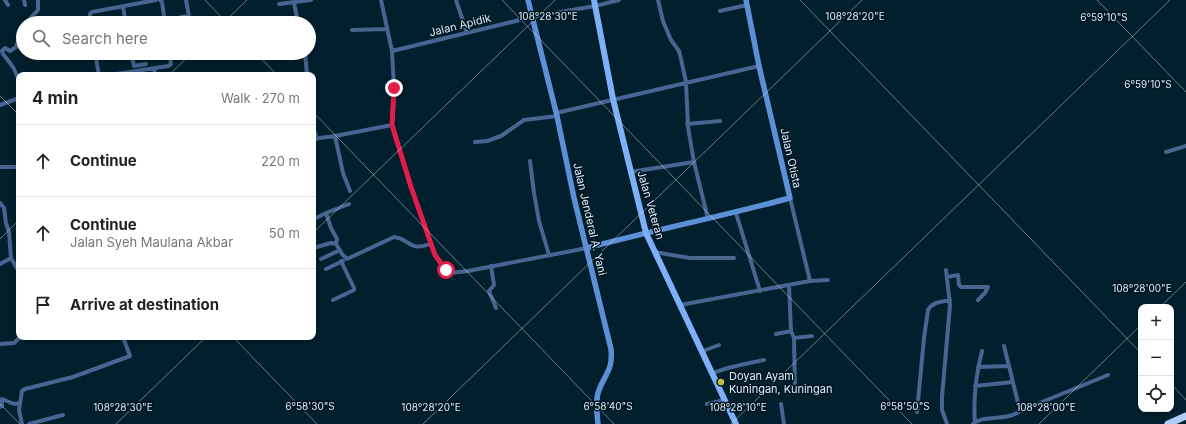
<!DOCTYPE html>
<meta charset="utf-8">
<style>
body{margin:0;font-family:Inter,sans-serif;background:#f6f6f6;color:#222}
.controls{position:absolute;right:12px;bottom:12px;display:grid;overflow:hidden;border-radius:8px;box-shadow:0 2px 10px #0003}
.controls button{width:36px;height:36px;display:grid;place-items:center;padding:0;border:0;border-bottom:1px solid #e0e0e0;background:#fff;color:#222;font:20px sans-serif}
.stop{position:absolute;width:12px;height:12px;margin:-9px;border:3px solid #e11d48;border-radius:50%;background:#fff}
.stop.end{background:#e11d48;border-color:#fff;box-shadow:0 1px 4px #0008}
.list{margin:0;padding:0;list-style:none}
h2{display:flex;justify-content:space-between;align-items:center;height:52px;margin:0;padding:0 16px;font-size:17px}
h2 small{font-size:13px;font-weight:400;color:#767676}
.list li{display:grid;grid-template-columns:26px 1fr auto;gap:12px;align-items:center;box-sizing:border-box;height:72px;padding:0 16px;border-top:1px solid #e0e0e0}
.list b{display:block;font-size:15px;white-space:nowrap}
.list p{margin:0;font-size:13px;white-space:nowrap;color:#767676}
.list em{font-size:13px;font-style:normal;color:#767676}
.icon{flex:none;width:22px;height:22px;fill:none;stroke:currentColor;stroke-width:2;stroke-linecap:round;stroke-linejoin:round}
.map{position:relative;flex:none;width:1186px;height:424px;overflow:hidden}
.search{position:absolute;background:#fff;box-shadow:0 2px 10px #0003;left:16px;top:16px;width:300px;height:44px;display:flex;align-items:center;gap:10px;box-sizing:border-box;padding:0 14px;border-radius:22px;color:#767676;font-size:15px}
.panel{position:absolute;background:#fff;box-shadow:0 2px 10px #0003;left:16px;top:72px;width:300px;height:268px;border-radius:8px}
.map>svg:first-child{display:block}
</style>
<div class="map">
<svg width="1186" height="424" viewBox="0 0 1186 424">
<rect width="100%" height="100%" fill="#011f2d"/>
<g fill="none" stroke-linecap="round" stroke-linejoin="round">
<path stroke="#466591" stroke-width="4" d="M 5,0 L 8,5
M 24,0 L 25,5
M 160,0 L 162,2 L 165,23
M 381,0 L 392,51 L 394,88 L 392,125 L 411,187 L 435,255 L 443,268 L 450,273 L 468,271 L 587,248
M 456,0 L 467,33
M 658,0 L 663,21 L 671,40 L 679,51 L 681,59 L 686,82 L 688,127 L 694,162 L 708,219
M 294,3 L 298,23
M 279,4 L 311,0
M 123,7 L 126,23
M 720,11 L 747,5
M 26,23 L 38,10 L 38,0
M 90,23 L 90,14 L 92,12 L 156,0
M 171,23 L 181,17 L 189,16 L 186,0
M 352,30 L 387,29
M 392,51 L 532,17 L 595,6 L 619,0
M 95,53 L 99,75
M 131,53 L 134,66 L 146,64
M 305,53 L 307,75
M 154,68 L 155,75
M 110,75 L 168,66 L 171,64 L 170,53
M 19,80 L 13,67 L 3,54 L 2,51 L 5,48 L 10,51 L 16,47 L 23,28
M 0,105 L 19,98
M 556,113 L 759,66
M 687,124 L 720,121
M 313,127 L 317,139
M 335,136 L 343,173 L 350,191
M 313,139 L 335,136 L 392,125
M 475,142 L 487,141 L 501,136 L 524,120 L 557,116
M 1166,152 L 1186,146
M 530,161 L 534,193 L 539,221 L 549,255
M 0,167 L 19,167
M 630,172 L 694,162
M 790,198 L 810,281
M 0,203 L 4,208 L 6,223 L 9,232 L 11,258 L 0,264
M 326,213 L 349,204
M 736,213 L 760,291
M 316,218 L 326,213 L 331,228 L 337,239 L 336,244
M 313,248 L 331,243 L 336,244 L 342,254 L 347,259 L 394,237 C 410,239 409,252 430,244
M 654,252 L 690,258 L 734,258
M 11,258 L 19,272
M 321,259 L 340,250
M 491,266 L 494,285 L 489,291 L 496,308
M 326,269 L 343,261
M 946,270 L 950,305 L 942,397 L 942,410 L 947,424
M 947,277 L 958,275 L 959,285 L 961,287 L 988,287 L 985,293 L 978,300
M 789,285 L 791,331 L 794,338 L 795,392
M 333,300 L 354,290 L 354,288 L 341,261
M 680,305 L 810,281 L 828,280
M 776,334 L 791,331
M 794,338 L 812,336
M 0,344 L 14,343 L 20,337
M 1004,346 L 1009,366
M 703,351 L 719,345
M 978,367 L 1009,366 L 1020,411
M 713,373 C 730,366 746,364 764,360
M 975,386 L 1013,382
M 707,404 L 725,400
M 781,404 L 784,424
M 0,407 L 2,406 L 2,399 L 14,404 L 20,403
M 917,412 L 924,338 L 928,310 C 932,302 942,302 950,300
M 975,422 C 973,398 976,375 982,351
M 22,424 L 19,410 L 22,391 L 25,389 L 73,377 L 130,356 L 123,337
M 29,424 L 63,415
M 973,424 C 983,414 1006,422 1020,411 L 1108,375"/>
<path stroke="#5d8fd6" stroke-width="5.5" d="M 528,0 L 557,116 L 574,198 L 611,349 C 613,370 606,372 599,390 C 595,400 597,413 598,424
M 587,248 C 655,230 723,216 790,198 L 759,66 L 746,0"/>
<path stroke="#7db0f9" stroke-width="6" d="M 594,0 L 613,99 L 646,233 L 736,424"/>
<path stroke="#afcefa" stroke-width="7" d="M 1168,424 L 1186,416"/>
</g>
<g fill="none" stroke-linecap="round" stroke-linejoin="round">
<path stroke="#e11d48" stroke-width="5" d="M 394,88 L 392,125 L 411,187 L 435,255 L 446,270"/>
</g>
<path fill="none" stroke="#ddeef7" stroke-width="1" stroke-opacity="0.45" d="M 205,0 L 227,23M 502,0 L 912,424M 800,0 L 1141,353M 1097,0 L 1186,92M 223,23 L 247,0M 256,53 L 277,75M 169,75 L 192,53M 0,96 L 19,115M 313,112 L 614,424M 313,233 L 555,0M 0,239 L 19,220M 1160,307 L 1186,282M 233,337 L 317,424M 1171,384 L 1186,400M 0,404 L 20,424M 116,424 L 206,337M 423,424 L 862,0M 731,424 L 1170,0M 1039,424 L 1141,325"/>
<circle fill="#c2bd3f" stroke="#001623" stroke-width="1.5" cx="721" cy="382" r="4"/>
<g text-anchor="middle" stroke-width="3" stroke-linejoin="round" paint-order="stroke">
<g font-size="11" fill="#ddeef7" stroke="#001623">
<text transform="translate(460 25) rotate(-14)" y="4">Jalan Apidik</text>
<text transform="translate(791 158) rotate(77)" y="4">Jalan Otista</text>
<text transform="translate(651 205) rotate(74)" y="4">Jalan Veteran</text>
<text transform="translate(590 219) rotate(77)" y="4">Jalan Jenderal A. Yani</text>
</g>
<g font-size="11" fill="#ddeef7" stroke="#001623" text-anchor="start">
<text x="729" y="380">Doyan Ayam<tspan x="729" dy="13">Kuningan, Kuningan</tspan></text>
</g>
</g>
<g font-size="10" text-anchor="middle" fill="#ddeef7" stroke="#001623" stroke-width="3" stroke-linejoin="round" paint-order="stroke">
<text x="548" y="20">108°28'30"E</text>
<text x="855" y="20">108°28'20"E</text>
<text x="1104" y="21">6°59'10"S</text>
<text x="1148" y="88">6°59'10"S</text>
<text x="1142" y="292">108°28'00"E</text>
<text x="310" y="410">6°58'30"S</text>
<text x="608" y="410">6°58'40"S</text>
<text x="905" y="410">6°58'50"S</text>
<text x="123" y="411">108°28'30"E</text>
<text x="431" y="411">108°28'20"E</text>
<text x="738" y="411">108°28'10"E</text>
<text x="1046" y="411">108°28'00"E</text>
</g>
</svg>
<div class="controls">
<button>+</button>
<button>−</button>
<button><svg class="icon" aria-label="locate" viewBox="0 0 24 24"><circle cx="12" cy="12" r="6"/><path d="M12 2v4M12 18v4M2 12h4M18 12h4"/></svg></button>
</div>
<div class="stop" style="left:446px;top:270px"></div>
<div class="stop end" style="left:394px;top:88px"></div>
<div class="search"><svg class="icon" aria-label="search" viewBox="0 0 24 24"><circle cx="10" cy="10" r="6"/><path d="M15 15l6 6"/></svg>Search here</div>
<section class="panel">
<h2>4 min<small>Walk · 270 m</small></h2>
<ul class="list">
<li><svg class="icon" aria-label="ahead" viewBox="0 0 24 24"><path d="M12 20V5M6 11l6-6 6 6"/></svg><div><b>Continue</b></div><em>220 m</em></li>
<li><svg class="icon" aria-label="ahead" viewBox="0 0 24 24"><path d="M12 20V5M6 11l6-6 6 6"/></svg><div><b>Continue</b><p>Jalan Syeh Maulana Akbar</p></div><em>50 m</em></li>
<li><svg class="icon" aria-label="arrive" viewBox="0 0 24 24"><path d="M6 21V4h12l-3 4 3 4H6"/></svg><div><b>Arrive at destination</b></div></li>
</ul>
</section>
</div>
